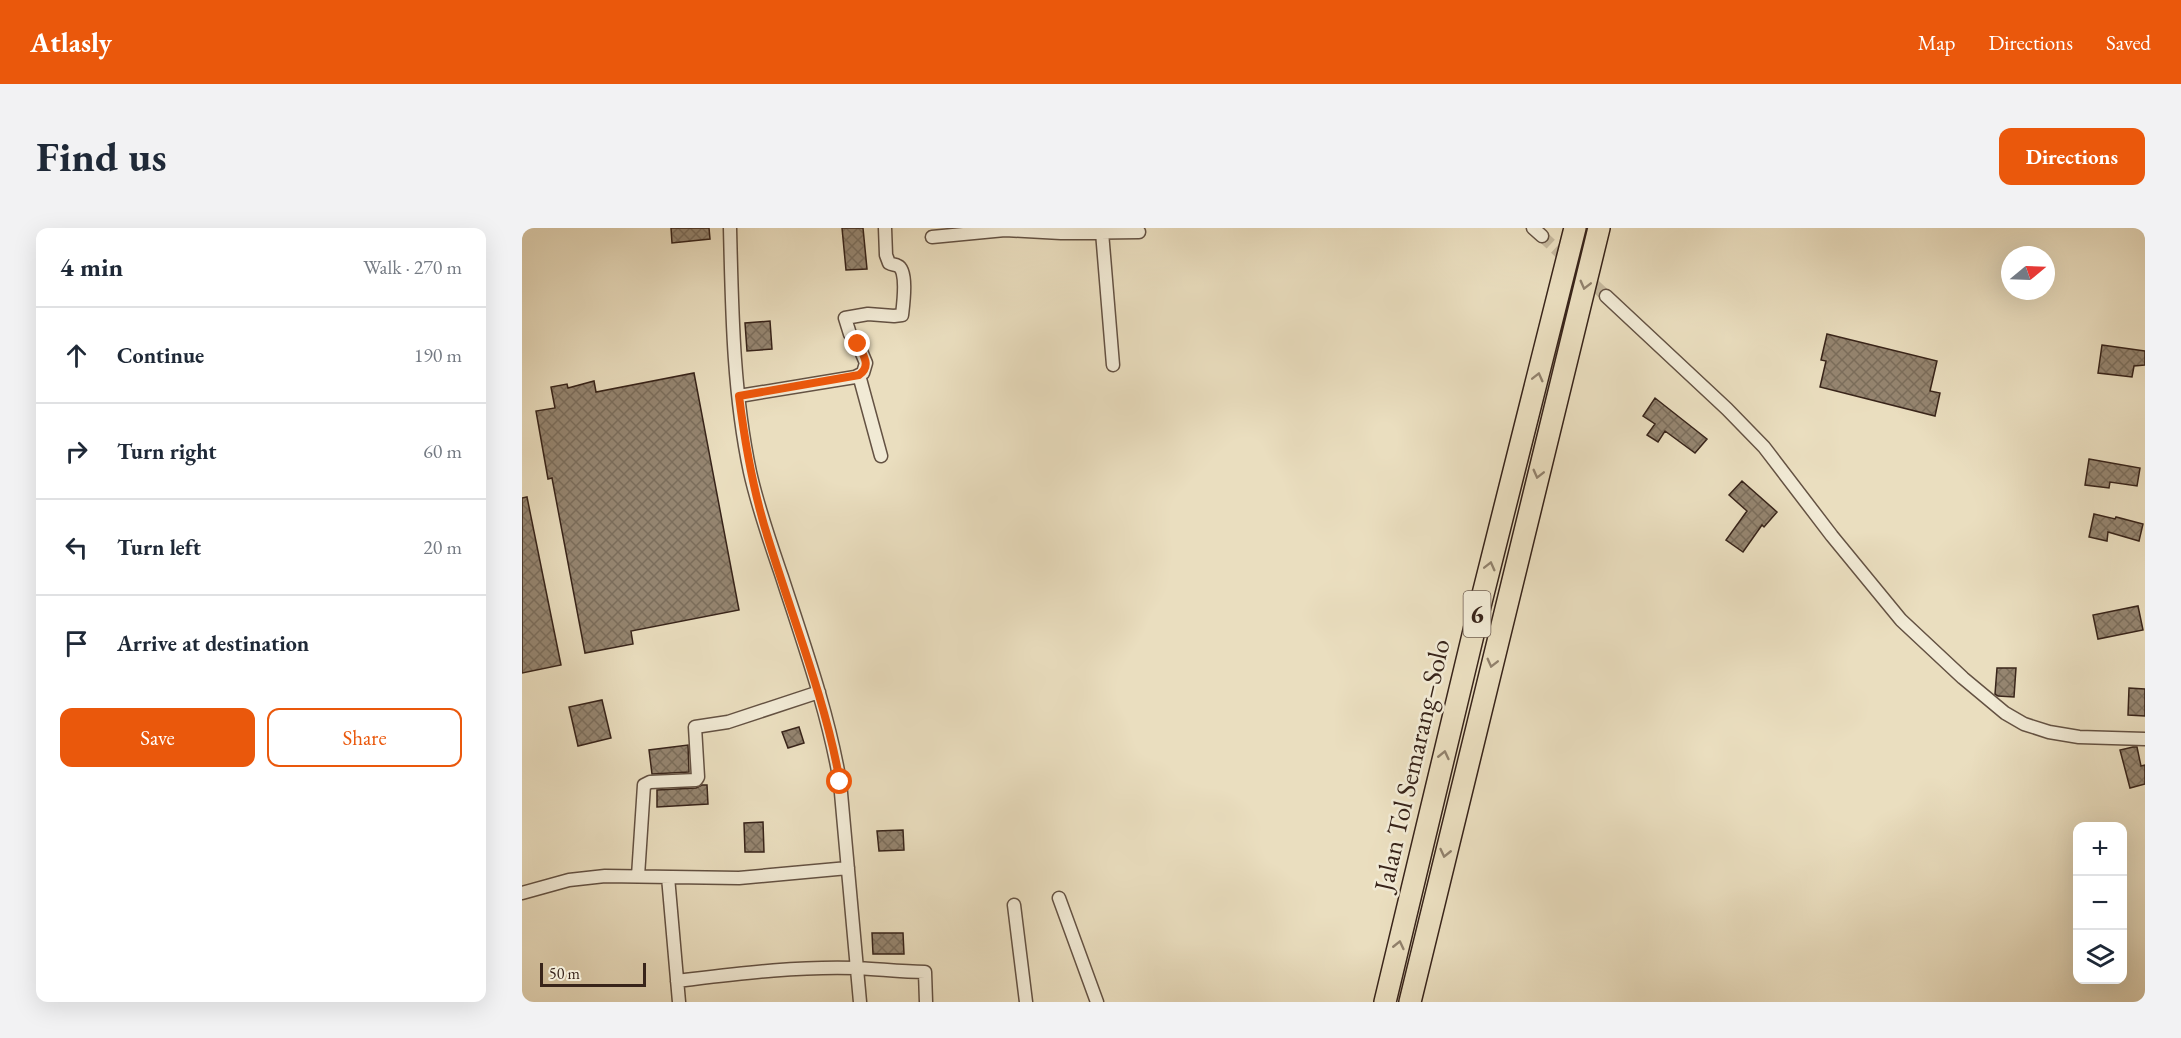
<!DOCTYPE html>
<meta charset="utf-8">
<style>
body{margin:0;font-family:"EB Garamond",serif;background:#f2f2f3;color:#1f2937}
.controls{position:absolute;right:18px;bottom:18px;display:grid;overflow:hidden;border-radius:12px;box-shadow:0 6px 24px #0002}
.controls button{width:54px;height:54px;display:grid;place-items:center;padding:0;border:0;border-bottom:2px solid #e0e1e3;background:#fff;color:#1f2937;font:30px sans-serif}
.compass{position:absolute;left:1479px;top:18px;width:54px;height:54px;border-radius:50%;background:#fff;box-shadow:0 6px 24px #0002;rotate:71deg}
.scale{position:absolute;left:18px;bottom:15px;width:106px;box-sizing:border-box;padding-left:6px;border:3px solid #38241a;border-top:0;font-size:16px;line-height:21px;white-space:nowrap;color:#38241a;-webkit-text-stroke:4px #f1ead5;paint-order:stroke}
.stop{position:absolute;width:18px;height:18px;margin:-14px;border:4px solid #ea580c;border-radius:50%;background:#fff}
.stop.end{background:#ea580c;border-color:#fff;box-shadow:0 2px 6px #0008}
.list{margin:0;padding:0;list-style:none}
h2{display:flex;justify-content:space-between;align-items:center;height:78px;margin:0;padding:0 24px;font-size:26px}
h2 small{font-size:20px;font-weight:400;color:#747a83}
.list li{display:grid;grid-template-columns:39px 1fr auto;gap:18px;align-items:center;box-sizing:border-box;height:96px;padding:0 24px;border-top:2px solid #e0e1e3}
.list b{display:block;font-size:22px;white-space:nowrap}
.list em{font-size:20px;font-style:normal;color:#747a83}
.actions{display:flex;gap:12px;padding:18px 24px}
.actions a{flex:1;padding:14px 0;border:2px solid #ea580c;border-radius:12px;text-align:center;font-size:21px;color:#ea580c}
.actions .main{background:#ea580c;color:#fff}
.icon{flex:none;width:33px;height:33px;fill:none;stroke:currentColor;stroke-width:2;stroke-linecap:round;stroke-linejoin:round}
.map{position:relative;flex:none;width:1623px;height:774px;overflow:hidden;border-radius:12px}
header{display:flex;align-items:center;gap:36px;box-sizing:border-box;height:84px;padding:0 30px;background:#ea580c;color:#fff}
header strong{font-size:28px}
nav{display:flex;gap:33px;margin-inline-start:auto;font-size:21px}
.intro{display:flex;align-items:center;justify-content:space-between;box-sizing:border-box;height:144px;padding:0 36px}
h1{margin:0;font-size:42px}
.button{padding:15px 27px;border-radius:12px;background:#ea580c;color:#fff;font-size:21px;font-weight:700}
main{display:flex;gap:36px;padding:0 36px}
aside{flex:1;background:#fff;border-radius:12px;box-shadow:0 6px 24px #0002}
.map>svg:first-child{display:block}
</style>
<header>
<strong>Atlasly</strong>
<nav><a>Map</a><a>Directions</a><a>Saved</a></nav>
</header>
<div class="intro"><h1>Find us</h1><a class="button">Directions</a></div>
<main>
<aside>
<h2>4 min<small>Walk · 270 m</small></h2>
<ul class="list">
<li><svg class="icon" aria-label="ahead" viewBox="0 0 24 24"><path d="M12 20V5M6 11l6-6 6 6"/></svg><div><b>Continue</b></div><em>190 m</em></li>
<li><svg class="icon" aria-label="right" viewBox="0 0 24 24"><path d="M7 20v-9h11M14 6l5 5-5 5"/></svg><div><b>Turn right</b></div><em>60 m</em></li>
<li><svg class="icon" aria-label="left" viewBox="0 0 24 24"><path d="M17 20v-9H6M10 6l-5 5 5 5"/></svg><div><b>Turn left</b></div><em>20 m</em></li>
<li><svg class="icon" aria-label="arrive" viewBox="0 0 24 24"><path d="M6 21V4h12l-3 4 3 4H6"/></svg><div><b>Arrive at destination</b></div></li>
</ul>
<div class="actions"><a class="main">Save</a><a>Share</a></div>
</aside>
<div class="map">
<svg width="1623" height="774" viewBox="0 0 1623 774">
<defs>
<pattern id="building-cross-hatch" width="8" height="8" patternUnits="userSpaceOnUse" patternTransform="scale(1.5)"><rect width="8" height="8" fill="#958570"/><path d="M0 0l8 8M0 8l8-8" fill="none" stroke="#7b6d5b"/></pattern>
</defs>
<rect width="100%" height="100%" fill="#eadebf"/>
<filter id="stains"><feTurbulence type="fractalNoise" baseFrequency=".00333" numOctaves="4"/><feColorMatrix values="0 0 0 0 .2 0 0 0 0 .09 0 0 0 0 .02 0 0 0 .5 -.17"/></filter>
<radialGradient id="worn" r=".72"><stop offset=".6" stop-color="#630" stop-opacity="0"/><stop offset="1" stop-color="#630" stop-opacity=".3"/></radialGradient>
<path fill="url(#building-cross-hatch)" stroke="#38241a" stroke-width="1.5" d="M 149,0 L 187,0 L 188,11 L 150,15 Z
M 320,0 L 341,0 L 345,41 L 324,42 Z
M 248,93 L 250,121 L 225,123 L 223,95 Z
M 1305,106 L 1415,133 L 1408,163 L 1418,165 L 1413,188 L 1298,159 L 1304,133 L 1299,132 Z
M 1580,117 L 1623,123 L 1623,137 L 1612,138 L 1610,149 L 1576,145 Z
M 172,145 L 217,382 L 109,403 L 111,416 L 63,425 L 30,250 L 26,251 L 14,183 L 33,180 L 29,159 L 45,156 L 46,160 L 72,153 L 74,164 Z
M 1133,170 L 1185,211 L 1173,225 L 1143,203 L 1136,214 L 1125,207 L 1133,196 L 1121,188 Z
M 1567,231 L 1618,240 L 1615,258 L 1588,254 L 1587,260 L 1563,257 Z
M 1220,253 L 1255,284 L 1242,299 L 1240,297 L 1221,324 L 1204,312 L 1225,283 L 1207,267 Z
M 5,269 L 39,437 L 0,445 L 0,270 Z
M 1572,286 L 1593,291 L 1594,289 L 1621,296 L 1617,313 L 1586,304 L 1585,313 L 1567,309 Z
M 1616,378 L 1621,402 L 1576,411 L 1571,387 Z
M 1475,440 L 1494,440 L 1492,469 L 1476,468 L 1473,466 Z
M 1607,460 L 1623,461 L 1623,488 L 1606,487 Z
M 80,472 L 89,510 L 56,518 L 47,479 Z
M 277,499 L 282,515 L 266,520 L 260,504 Z
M 166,517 L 167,544 L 130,546 L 127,522 Z
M 1611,519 L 1615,519 L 1619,538 L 1623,537 L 1623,556 L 1608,560 L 1598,522 Z
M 180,557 L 185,557 L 186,576 L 135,579 L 135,562 L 174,560 Z
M 241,594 L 242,624 L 223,624 L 222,595 Z
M 381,602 L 382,622 L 357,623 L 355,603 Z
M 350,705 L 381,705 L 382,726 L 351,726 Z"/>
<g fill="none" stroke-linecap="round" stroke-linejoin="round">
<path stroke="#c6b99e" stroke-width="12" stroke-dasharray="12 6" stroke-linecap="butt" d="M 1020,8 L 1084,68"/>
<g stroke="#645243" stroke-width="15">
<path id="minor" d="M 208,0 C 210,82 211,164 228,244 C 236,280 248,314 260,349 C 282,417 306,484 318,554 L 338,774
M 482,0 L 483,2 L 539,5 L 617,4
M 1011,0 L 1020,8
M 580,4 L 591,137
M 410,9 L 483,2
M 1084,68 L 1205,181 L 1242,219 L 1310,308 L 1379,392 L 1441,450 L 1483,485 L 1502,496 L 1527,504 L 1557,509 L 1623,511
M 337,147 L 359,228
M 217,168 L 333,149 L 341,145 L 344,135 L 336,116 L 328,106 L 323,90 L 346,86 L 372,88 L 380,87 C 381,78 386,42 376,38 C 373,36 370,37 367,35 L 364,27 L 363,0
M 116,648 L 122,557 L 128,554 L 174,552 L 176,549 L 173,499 L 206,494 L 297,464
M 146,649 L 157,774
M 0,665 L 47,652 L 83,648 L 217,650 L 326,640
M 537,670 L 575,774
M 492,677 L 504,774
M 155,753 C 214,746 274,738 334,740 C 357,741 380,744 403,744 L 404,774"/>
</g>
<g stroke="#38241a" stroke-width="24">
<path id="motorway" d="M 863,774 L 956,386 L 1053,0
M 888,774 L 1077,0"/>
</g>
<use href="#minor" stroke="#f1ead5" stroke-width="12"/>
<use href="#motorway" stroke="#eadebf" stroke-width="21"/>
</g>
<defs><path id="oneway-chevron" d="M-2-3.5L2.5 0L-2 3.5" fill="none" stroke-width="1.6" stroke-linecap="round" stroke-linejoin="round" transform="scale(1.5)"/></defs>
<g stroke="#91816c">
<use href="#oneway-chevron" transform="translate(1063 57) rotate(104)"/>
<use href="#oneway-chevron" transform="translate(1016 149) rotate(-76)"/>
<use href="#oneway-chevron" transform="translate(1016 246) rotate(104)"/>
<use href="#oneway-chevron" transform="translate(968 338) rotate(-76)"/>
<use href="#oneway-chevron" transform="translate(970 435) rotate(104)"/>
<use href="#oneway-chevron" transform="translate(922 527) rotate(-77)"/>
<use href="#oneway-chevron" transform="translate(923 625) rotate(103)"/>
<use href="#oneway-chevron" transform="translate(877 717) rotate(-77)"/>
</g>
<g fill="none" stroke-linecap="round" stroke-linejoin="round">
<path stroke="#ea580c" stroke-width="8" d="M 318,554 C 303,470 271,392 246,310 C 231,263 223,216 217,168 L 337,147 C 350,138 341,127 336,116"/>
</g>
<g text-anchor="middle" stroke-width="5" stroke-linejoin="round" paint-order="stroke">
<rect fill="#f1ead5" stroke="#705f52" stroke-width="1.5" x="941.5" y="363" width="27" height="46" rx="4.5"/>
<g font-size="26" font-weight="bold" fill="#38241a">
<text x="955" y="395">6</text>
</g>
<g font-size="27" fill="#38241a" stroke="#f1ead5">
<text transform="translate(890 537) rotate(-77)" y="9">Jalan Tol Semarang–Solo</text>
</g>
</g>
<rect width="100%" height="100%" filter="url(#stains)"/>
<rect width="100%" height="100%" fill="url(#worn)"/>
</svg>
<div class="controls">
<button>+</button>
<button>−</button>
<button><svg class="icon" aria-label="layers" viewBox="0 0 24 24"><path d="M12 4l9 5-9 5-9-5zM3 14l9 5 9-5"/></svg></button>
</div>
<svg class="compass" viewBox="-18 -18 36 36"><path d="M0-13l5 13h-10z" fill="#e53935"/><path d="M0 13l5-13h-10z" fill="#747a83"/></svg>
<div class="scale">50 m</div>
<div class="stop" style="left:318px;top:554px"></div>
<div class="stop end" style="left:336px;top:116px"></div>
</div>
</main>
